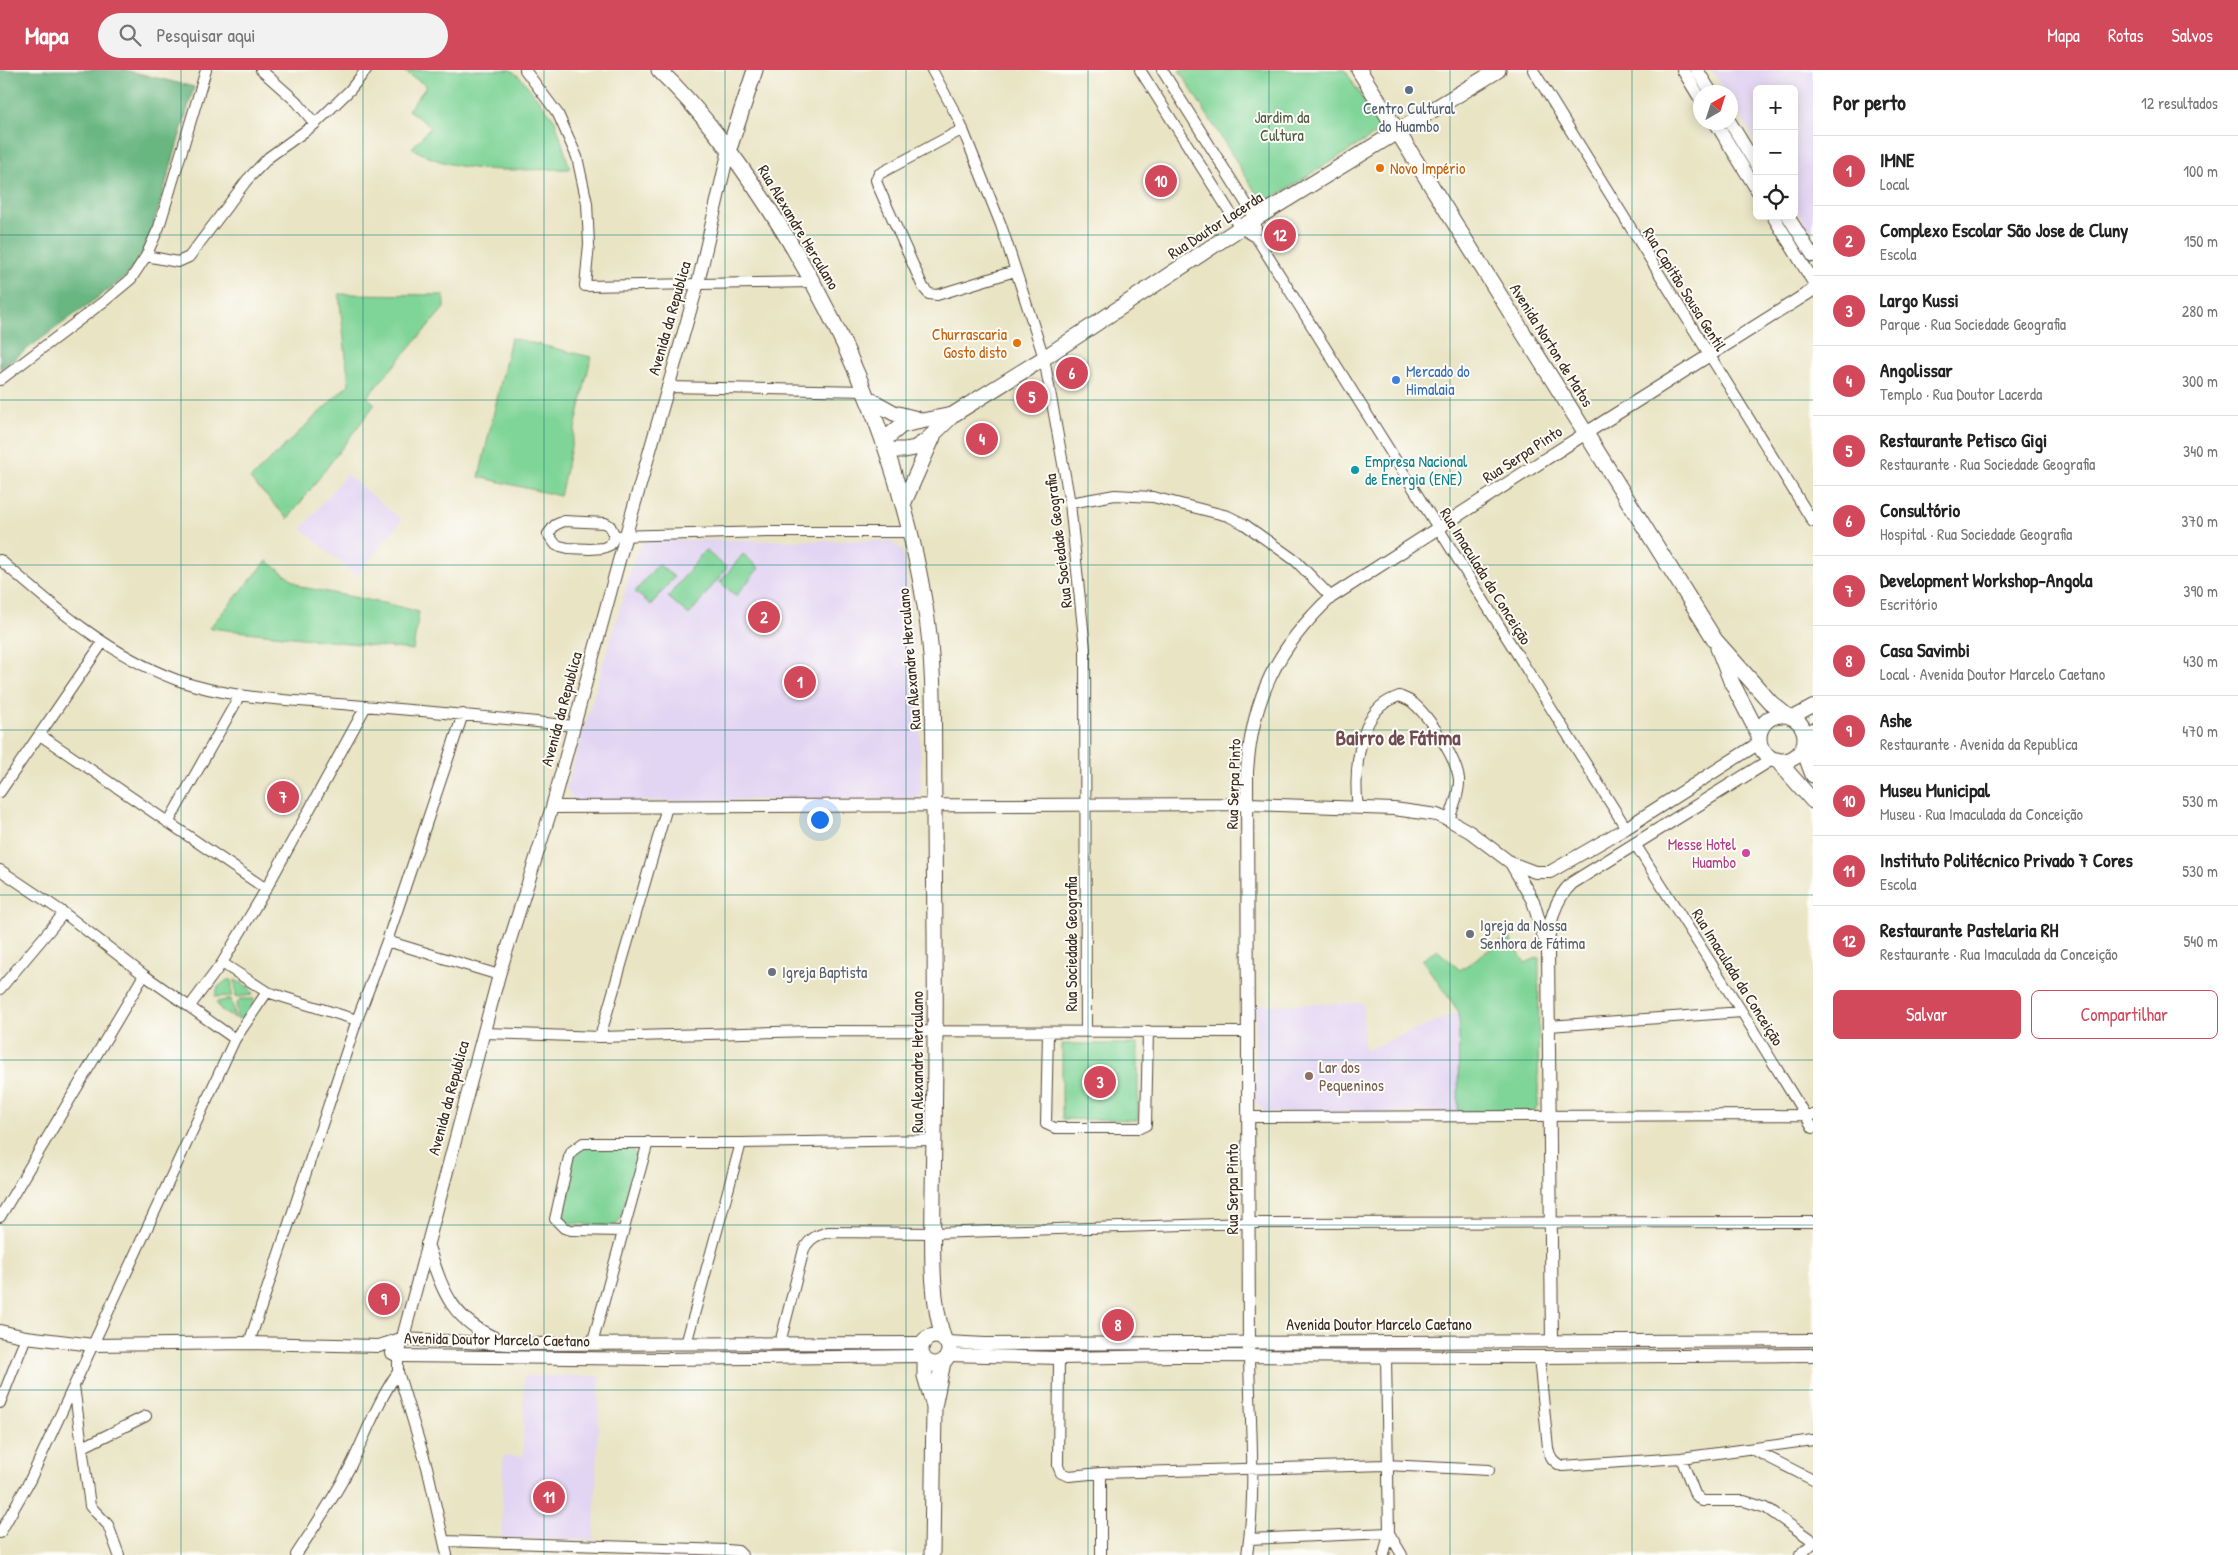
<!DOCTYPE html>
<html lang="pt">
<meta charset="utf-8">
<style>
body{margin:0;font-family:"Patrick Hand",sans-serif;background:#f2f2f2;color:#222}
.controls{position:absolute;right:15px;top:15px;display:grid;overflow:hidden;border-radius:8px;box-shadow:0 2px 12px #0003}
.controls button{width:45px;height:45px;display:grid;place-items:center;padding:0;border:0;border-bottom:1px solid #e0e0e0;background:#fff;color:#222;font:25px sans-serif}
.compass{position:absolute;left:1693px;top:15px;width:45px;height:45px;border-radius:50%;background:#fff;box-shadow:0 2px 12px #0003;rotate:39deg}
.you{position:absolute;left:819px;top:749px;width:18px;height:18px;margin:-12px;border:4px solid #fff;border-radius:50%;background:#1a73e8;box-shadow:0 0 0 8px #1a73e833}
.badge{display:grid;place-items:center;width:32px;height:32px;border-radius:50%;background:#d1495b;color:#fff;font-size:16px;font-weight:700}
.pin{position:absolute;translate:-50% -50%;border:2px solid #fff;box-shadow:0 1px 5px #0006}
.list{margin:0;padding:0;list-style:none}
h2{display:flex;justify-content:space-between;align-items:center;height:65px;margin:0;padding:0 20px;font-size:21px}
h2 small{font-size:16px;font-weight:400;color:#767676}
.list li{display:grid;grid-template-columns:32px 1fr auto;gap:15px;align-items:center;box-sizing:border-box;height:70px;padding:0 20px;border-top:1px solid #e0e0e0}
.list b{display:block;font-size:19px;white-space:nowrap}
.list p{margin:0;font-size:16px;white-space:nowrap;color:#767676}
.list em{font-size:16px;font-style:normal;color:#767676}
.actions{display:flex;gap:10px;padding:15px 20px}
.actions a{flex:1;padding:11px 0;border:1px solid #d1495b;border-radius:8px;text-align:center;font-size:18px;color:#d1495b}
.actions .main{background:#d1495b;color:#fff}
.icon{flex:none;width:28px;height:28px;fill:none;stroke:currentColor;stroke-width:2;stroke-linecap:round;stroke-linejoin:round}
.map{position:relative;flex:none;width:1813px;height:1485px;overflow:hidden}
header{display:flex;align-items:center;gap:30px;box-sizing:border-box;height:70px;padding:0 25px;background:#d1495b;color:#fff}
header strong{font-size:24px}
nav{display:flex;gap:28px;margin-inline-start:auto;font-size:18px}
.search{width:350px;height:45px;background:#f2f2f2;display:flex;align-items:center;gap:12px;box-sizing:border-box;padding:0 18px;border-radius:28px;color:#767676;font-size:19px}
main{display:flex}
aside{flex:1;background:#fff}
.map>svg:first-child{display:block}
</style>
<header>
<strong>Mapa</strong>
<div class="search"><svg class="icon" aria-label="search" viewBox="0 0 24 24"><circle cx="10" cy="10" r="6"/><path d="M15 15l6 6"/></svg>Pesquisar aqui</div>
<nav><a>Mapa</a><a>Rotas</a><a>Salvos</a></nav>
</header>
<main>
<div class="map">
<svg width="1813" height="1485" viewBox="0 0 1813 1485">
<rect width="100%" height="100%" fill="#fdfcf7"/>
<filter id="ink" filterUnits="userSpaceOnUse"><feTurbulence type="fractalNoise" baseFrequency=".02" numOctaves="2"/><feDisplacementMap in="SourceGraphic" scale="10" xChannelSelector="R" yChannelSelector="G"/><feConvolveMatrix kernelMatrix="1 2 1 2 8 2 1 2 1" color-interpolation-filters="sRGB"/></filter>
<filter id="wash" filterUnits="userSpaceOnUse"><feTurbulence type="fractalNoise" baseFrequency=".0096" numOctaves="4" result="noise"/><feDisplacementMap in="SourceGraphic" scale="20" xChannelSelector="R" yChannelSelector="G"/><feGaussianBlur stdDeviation="1.12" result="paint"/><feColorMatrix in="noise" values="0 0 0 0 0 0 0 0 0 0 0 0 0 0 0 0 0 1.4 0 .05"/><feComposite in="paint" operator="in"/></filter>
<g filter="url(#wash)">
<rect width="100%" height="100%" fill="#e9e4c4"/>
<path fill="#e2d4f3" d="M 1712,0 L 1813,0 L 1813,157 L 1809,160 L 1794,136 L 1794,19 L 1757,19 L 1757,74 L 1731,30 L 1730,22 L 1726,22 Z
M 346,404 L 402,450 L 356,506 L 302,459 Z
M 647,470 L 890,471 L 903,480 L 919,614 L 921,724 L 915,728 L 575,732 L 566,718 L 638,477 Z
M 1363,933 L 1364,981 L 1459,942 L 1458,1042 L 1264,1042 L 1255,1031 L 1256,935 Z
M 524,1306 L 600,1306 L 594,1470 L 502,1468 L 503,1386 L 523,1386 Z"/>
<path fill="#7fd497" stroke="#5d7f5a" d="M 402,0 L 511,0 L 521,8 L 555,50 L 570,99 C 519,99 457,107 412,78 L 431,57 L 408,40 L 427,16 Z
M 1179,0 L 1345,0 L 1382,60 L 1263,134 Z
M 339,224 L 444,225 L 444,238 L 367,327 L 375,334 L 288,449 L 250,409 L 349,314 Z
M 511,268 L 591,287 L 560,426 L 479,407 Z
M 705,480 L 727,498 L 689,545 L 668,527 Z
M 743,484 L 759,498 L 736,526 L 720,512 Z
M 267,491 L 302,517 L 393,535 L 419,542 L 413,580 L 209,558 Z
M 658,494 L 674,507 L 651,535 L 635,522 Z
M 1509,866 L 1525,893 L 1539,887 L 1538,1036 L 1533,1043 L 1458,1042 L 1459,942 L 1422,890 L 1437,880 L 1460,900 Z
M 227,910 L 232,910 L 232,926 L 215,927 L 218,917 Z
M 235,910 L 249,917 L 253,925 L 236,927 Z
M 231,929 L 235,948 L 221,940 L 216,932 Z
M 240,929 L 254,929 C 253,938 246,947 237,949 L 236,935 Z
M 1062,974 L 1138,974 L 1138,1050 L 1062,1049 Z
M 586,1077 L 631,1079 L 638,1086 L 621,1148 L 617,1154 L 612,1156 L 570,1153 L 563,1147 L 562,1138 L 575,1083 Z"/>
<path fill="#67b680" stroke="#51704f" d="M 0,0 L 125,0 L 194,17 L 154,154 L 143,182 L 127,206 L 0,299 Z"/>
</g>
<g filter="url(#ink)">
<g fill="none" stroke-linecap="round" stroke-linejoin="round">
<g stroke="#554637" stroke-width="12">
<path id="minor" d="M 261,0 L 297,32 L 315,54
M 525,0 L 558,44 L 577,87 L 587,133 L 589,174 L 585,216 L 814,212
M 932,0 L 959,50 L 1001,155 L 1044,288 L 1070,433 L 1085,578 L 1086,962
M 1140,0 L 1240,158 L 1256,167 L 1626,758
M 1162,0 L 1256,149 L 1256,167
M 1533,0 L 1813,452
M 963,59 L 879,104 L 876,110 L 878,116 L 923,217 L 929,224 L 937,225 L 1015,201
M 146,186 L 178,192 L 189,187 L 247,110 L 269,87 L 315,54 L 350,20 L 366,0
M 0,310 L 107,229 L 131,209 L 146,186 L 159,157 L 206,0
M 667,317 L 865,321
M 1070,433 L 1115,425 L 1153,427 L 1228,446 L 1244,454 L 1296,491 L 1331,527
M 564,451 L 605,453 L 610,456 L 615,466 L 610,475 L 603,478 L 590,479 L 568,478 L 556,475 L 548,464 L 555,455 Z
M 615,466 L 768,462 L 912,462
M 0,490 C 54,537 109,585 177,610 C 234,630 294,630 352,635 C 426,641 500,648 574,656
M 40,665 L 266,819
M 0,722 L 103,572
M 1358,738 C 1354,708 1357,652 1385,633 C 1389,630 1395,628 1399,626 C 1404,628 1410,630 1413,633 C 1429,646 1456,688 1459,709 C 1460,722 1453,737 1449,750
M 168,753 L 240,625
M 1635,774 L 1742,942 L 1813,1058
M 0,800 L 64,843 L 144,905 L 235,969
M 387,871 L 499,905
M 222,893 L 267,922 L 357,950
M 0,919 L 64,843
M 190,936 L 222,893 L 266,819 L 366,636
M 1549,956 L 1742,942
M 484,963 L 600,967 L 812,961 L 1247,962
M 1048,963 L 1046,1054 L 1055,1058 L 1140,1058 L 1146,1055 L 1148,961
M 600,967 L 667,737
M 1248,1047 L 1813,1045
M 0,1147 L 144,905
M 623,1161 L 571,1160 L 564,1158 L 555,1149 L 569,1087 L 572,1081 L 583,1073 L 741,1073 L 934,1070
M 249,1273 L 357,950 L 387,871 L 463,644
M 780,1273 L 804,1179 C 810,1168 817,1165 828,1162 L 933,1163 L 1248,1153 L 1813,1152
M 592,1274 L 648,1072
M 686,1274 L 741,1073
M 398,1286 L 398,1302 L 427,1397 L 447,1485
M 1539,1287 L 1548,1378 C 1550,1387 1553,1392 1562,1396 L 1681,1388 L 1813,1370
M 1059,1288 L 1058,1396 L 1061,1403 L 1069,1406 L 1101,1403 L 1386,1395 L 1489,1400
M 74,1316 L 90,1436 L 108,1455 L 119,1485
M 0,1333 L 26,1267
M 83,1377 L 146,1346
M 1752,1379 L 1813,1410
M 1681,1388 L 1695,1424 L 1702,1431 L 1744,1431 L 1766,1438 L 1813,1471
M 1101,1403 L 1101,1485
M 0,1463 L 30,1410 L 235,969 L 267,922
M 1249,1469 L 1389,1463 L 1402,1485
M 444,1471 L 727,1480 L 738,1481 L 742,1485
M 296,1485 C 315,1456 334,1428 350,1397 C 366,1365 377,1332 398,1302
M 1247,1485 C 1257,1421 1250,1352 1249,1287
M 1384,1485 L 1389,1463 L 1386,1286
M 1800,1485 L 1813,1473"/>
</g>
<g stroke="#554637" stroke-width="14">
<path id="tertiary" d="M 1683,0 L 1700,28
M 1697,0 L 1711,22
M 1715,52 L 1757,120
M 1730,52 L 1757,96
M 1773,146 L 1813,211
M 1788,146 L 1813,186
M 1793,647 L 1813,636
M 1805,664 L 1813,659
M 552,737 L 1248,734 L 1394,739 L 1437,745 L 1449,750 L 1470,762 L 1511,793 L 1533,831 L 1548,881
M 1511,793 L 1535,802 L 1550,802 L 1626,758 L 1759,673
M 427,1174 C 443,1221 450,1249 499,1270
M 0,1261 L 26,1267 L 93,1275 L 249,1273 L 379,1276 L 401,1269 L 509,1274 L 923,1273
M 1552,1271 L 1548,881 C 1548,856 1553,831 1572,813 L 1772,689
M 946,1272 L 986,1274 L 1813,1270
M 392,1283 L 398,1286 L 664,1289 L 922,1286
M 948,1285 L 1059,1288 L 1176,1286 L 1539,1287 L 1813,1285
M 398,1286 L 499,905 L 552,737 L 630,450 L 698,213 L 729,79
M 1249,1287 L 1247,702 C 1252,627 1278,577 1331,527 L 1586,363 L 1813,220"/>
</g>
<g stroke="#554637" stroke-width="17">
<path id="secondary" d="M 659,0 C 702,41 736,88 768,137 C 846,258 902,393 925,536 C 936,600 933,666 934,731 C 934,810 936,888 935,967 C 935,1019 934,1071 933,1122 C 933,1171 929,1223 944,1270
M 1359,0 L 1715,570 L 1770,632 L 1786,645
M 729,79 L 755,0
M 867,328 L 894,343 L 917,349
M 883,371 L 902,355 L 952,345
M 887,380 L 905,380 L 915,378 L 926,371 L 954,344 L 1044,288 L 1240,158 L 1498,0
M 904,432 L 933,367
M 1718,578 L 1731,611 L 1759,665
M1759 668a23 23 0 1 1 46 0a23 23 0 1 1-46 0Z
M 1803,678 L 1813,705
M 1777,690 L 1813,731
M921 1280a14 14 0 1 1 28 0a14 14 0 1 1-28 0Z
M 925,1290 L 925,1306 L 934,1336
M 932,1485 L 934,1337 L 943,1292"/>
</g>
<use href="#minor" stroke="#fff" stroke-width="10"/>
<use href="#tertiary" stroke="#fff" stroke-width="12"/>
<use href="#secondary" stroke="#fff" stroke-width="15"/>
</g>
</g>
<path fill="none" stroke="#0f766e" stroke-width="1" stroke-opacity="0.55" d="M 181,0 L 181,1485M 363,0 L 363,1485M 544,0 L 544,1485M 725,0 L 725,1485M 906,0 L 906,1485M 1088,0 L 1088,1485M 1269,0 L 1269,1485M 1450,0 L 1450,1485M 1632,0 L 1632,1485M 0,165 L 1813,165M 0,330 L 1813,330M 0,495 L 1813,495M 0,660 L 1813,660M 0,825 L 1813,825M 0,990 L 1813,990M 0,1155 L 1813,1155M 0,1320 L 1813,1320"/>
<circle fill="#5c6f8a" stroke="#fdfcf7" stroke-width="2" cx="1409" cy="20" r="5"/>
<g fill="#e8710a" stroke="#fdfcf7" stroke-width="2">
<circle cx="1380" cy="98" r="5"/>
<circle cx="1017" cy="273" r="5"/>
</g>
<circle fill="#3f7fe0" stroke="#fdfcf7" stroke-width="2" cx="1396" cy="310" r="5"/>
<circle fill="#0f9aa8" stroke="#fdfcf7" stroke-width="2" cx="1355" cy="400" r="5"/>
<circle fill="#d1479c" stroke="#fdfcf7" stroke-width="2" cx="1746" cy="783" r="5"/>
<g fill="#6b7280" stroke="#fdfcf7" stroke-width="2">
<circle cx="1470" cy="864" r="5"/>
<circle cx="772" cy="902" r="5"/>
</g>
<circle fill="#8d6e63" stroke="#fdfcf7" stroke-width="2" cx="1309" cy="1006" r="5"/>
<g text-anchor="middle" stroke-width="4" stroke-linejoin="round" paint-order="stroke">
<g font-size="16" fill="#4e5e75" stroke="#fdfcf7">
<text x="1409" y="44">Centro Cultural<tspan x="1409" dy="18">do Huambo</tspan></text>
</g>
<g font-size="16" fill="#4f5d42" stroke="#fdfcf7">
<text x="1282" y="53">Jardim da<tspan x="1282" dy="18">Cultura</tspan></text>
</g>
<g font-size="16" fill="#c56008" stroke="#fdfcf7" text-anchor="start">
<text x="1390" y="104">Novo Império</text>
<text x="1007" y="270" text-anchor="end">Churrascaria<tspan x="1007" dy="18">Gosto disto</tspan></text>
</g>
<g font-size="16" fill="#3b2a1e" stroke="#fdfcf7">
<text transform="translate(1215 155) rotate(-33)" y="6">Rua Doutor Lacerda</text>
<text transform="translate(799 157) rotate(59)" y="6">Rua Alexandre Herculano</text>
<text transform="translate(1685 219) rotate(58)" y="6">Rua Capitão Sousa Gentil</text>
<text transform="translate(669 248) rotate(-74)" y="6">Avenida da Republica</text>
<text transform="translate(1552 275) rotate(58)" y="6">Avenida Norton de Matos</text>
<text transform="translate(1522 384) rotate(-33)" y="6">Rua Serpa Pinto</text>
<text transform="translate(1058 471) rotate(-97)" y="6">Rua Sociedade Geografia</text>
<text transform="translate(1486 506) rotate(58)" y="6">Rua Imaculada da Conceição</text>
<text transform="translate(909 589) rotate(-95)" y="6">Rua Alexandre Herculano</text>
<text transform="translate(561 639) rotate(-75)" y="6">Avenida da Republica</text>
<text transform="translate(1233 714) rotate(-88)" y="6">Rua Serpa Pinto</text>
<text transform="translate(1071 874) rotate(-90)" y="6">Rua Sociedade Geografia</text>
<text transform="translate(1738 907) rotate(58)" y="6">Rua Imaculada da Conceição</text>
<text transform="translate(917 992) rotate(-90)" y="6">Rua Alexandre Herculano</text>
<text transform="translate(448 1028) rotate(-75)" y="6">Avenida da Republica</text>
<text transform="translate(1232 1119) rotate(-90)" y="6">Rua Serpa Pinto</text>
<text x="1379" y="1260">Avenida Doutor Marcelo Caetano</text>
<text transform="translate(497 1269) rotate(1)" y="6">Avenida Doutor Marcelo Caetano</text>
</g>
<g font-size="16" fill="#366cbe" stroke="#fdfcf7" text-anchor="start">
<text x="1406" y="307">Mercado do<tspan x="1406" dy="18">Himalaia</tspan></text>
</g>
<g font-size="16" fill="#0d838f" stroke="#fdfcf7" text-anchor="start">
<text x="1365" y="397">Empresa Nacional<tspan x="1365" dy="18">de Energia (ENE)</tspan></text>
</g>
<g font-size="16" fill="#b23c85" stroke="#fdfcf7" text-anchor="end">
<text x="1736" y="780">Messe Hotel<tspan x="1736" dy="18">Huambo</tspan></text>
</g>
<g font-size="16" fill="#5b616d" stroke="#fdfcf7" text-anchor="start">
<text x="1480" y="861">Igreja da Nossa<tspan x="1480" dy="18">Senhora de Fátima</tspan></text>
<text x="782" y="908">Igreja Baptista</text>
</g>
<g font-size="16" fill="#785e54" stroke="#fdfcf7" text-anchor="start">
<text x="1319" y="1003">Lar dos<tspan x="1319" dy="18">Pequeninos</tspan></text>
</g>
<g font-size="21" font-weight="bold" fill="#714b52" stroke="#fdfcf7">
<text x="1398" y="675">Bairro de Fátima</text>
</g>
</g>
</svg>
<div class="controls">
<button>+</button>
<button>−</button>
<button><svg class="icon" aria-label="locate" viewBox="0 0 24 24"><circle cx="12" cy="12" r="6"/><path d="M12 2v4M12 18v4M2 12h4M18 12h4"/></svg></button>
</div>
<svg class="compass" viewBox="-18 -18 36 36"><path d="M0-13l5 13h-10z" fill="#e53935"/><path d="M0 13l5-13h-10z" fill="#767676"/></svg>
<div class="you"></div>
<div class="pin badge" style="left:800px;top:612px">1</div>
<div class="pin badge" style="left:764px;top:547px">2</div>
<div class="pin badge" style="left:1100px;top:1012px">3</div>
<div class="pin badge" style="left:982px;top:369px">4</div>
<div class="pin badge" style="left:1032px;top:327px">5</div>
<div class="pin badge" style="left:1072px;top:303px">6</div>
<div class="pin badge" style="left:283px;top:727px">7</div>
<div class="pin badge" style="left:1118px;top:1255px">8</div>
<div class="pin badge" style="left:384px;top:1229px">9</div>
<div class="pin badge" style="left:1161px;top:111px">10</div>
<div class="pin badge" style="left:549px;top:1427px">11</div>
<div class="pin badge" style="left:1280px;top:165px">12</div>
</div>
<aside>
<h2>Por perto<small>12 resultados</small></h2>
<ul class="list">
<li><span class="badge">1</span><div><b>IMNE</b><p>Local</p></div><em>100 m</em></li>
<li><span class="badge">2</span><div><b>Complexo Escolar São Jose de Cluny</b><p>Escola</p></div><em>150 m</em></li>
<li><span class="badge">3</span><div><b>Largo Kussi</b><p>Parque · Rua Sociedade Geografia</p></div><em>280 m</em></li>
<li><span class="badge">4</span><div><b>Angolissar</b><p>Templo · Rua Doutor Lacerda</p></div><em>300 m</em></li>
<li><span class="badge">5</span><div><b>Restaurante Petisco Gigi</b><p>Restaurante · Rua Sociedade Geografia</p></div><em>340 m</em></li>
<li><span class="badge">6</span><div><b>Consultório</b><p>Hospital · Rua Sociedade Geografia</p></div><em>370 m</em></li>
<li><span class="badge">7</span><div><b>Development Workshop-Angola</b><p>Escritório</p></div><em>390 m</em></li>
<li><span class="badge">8</span><div><b>Casa Savimbi</b><p>Local · Avenida Doutor Marcelo Caetano</p></div><em>430 m</em></li>
<li><span class="badge">9</span><div><b>Ashe</b><p>Restaurante · Avenida da Republica</p></div><em>470 m</em></li>
<li><span class="badge">10</span><div><b>Museu Municipal</b><p>Museu · Rua Imaculada da Conceição</p></div><em>530 m</em></li>
<li><span class="badge">11</span><div><b>Instituto Politécnico Privado 7 Cores</b><p>Escola</p></div><em>530 m</em></li>
<li><span class="badge">12</span><div><b>Restaurante Pastelaria RH</b><p>Restaurante · Rua Imaculada da Conceição</p></div><em>540 m</em></li>
</ul>
<div class="actions"><a class="main">Salvar</a><a>Compartilhar</a></div>
</aside>
</main>
